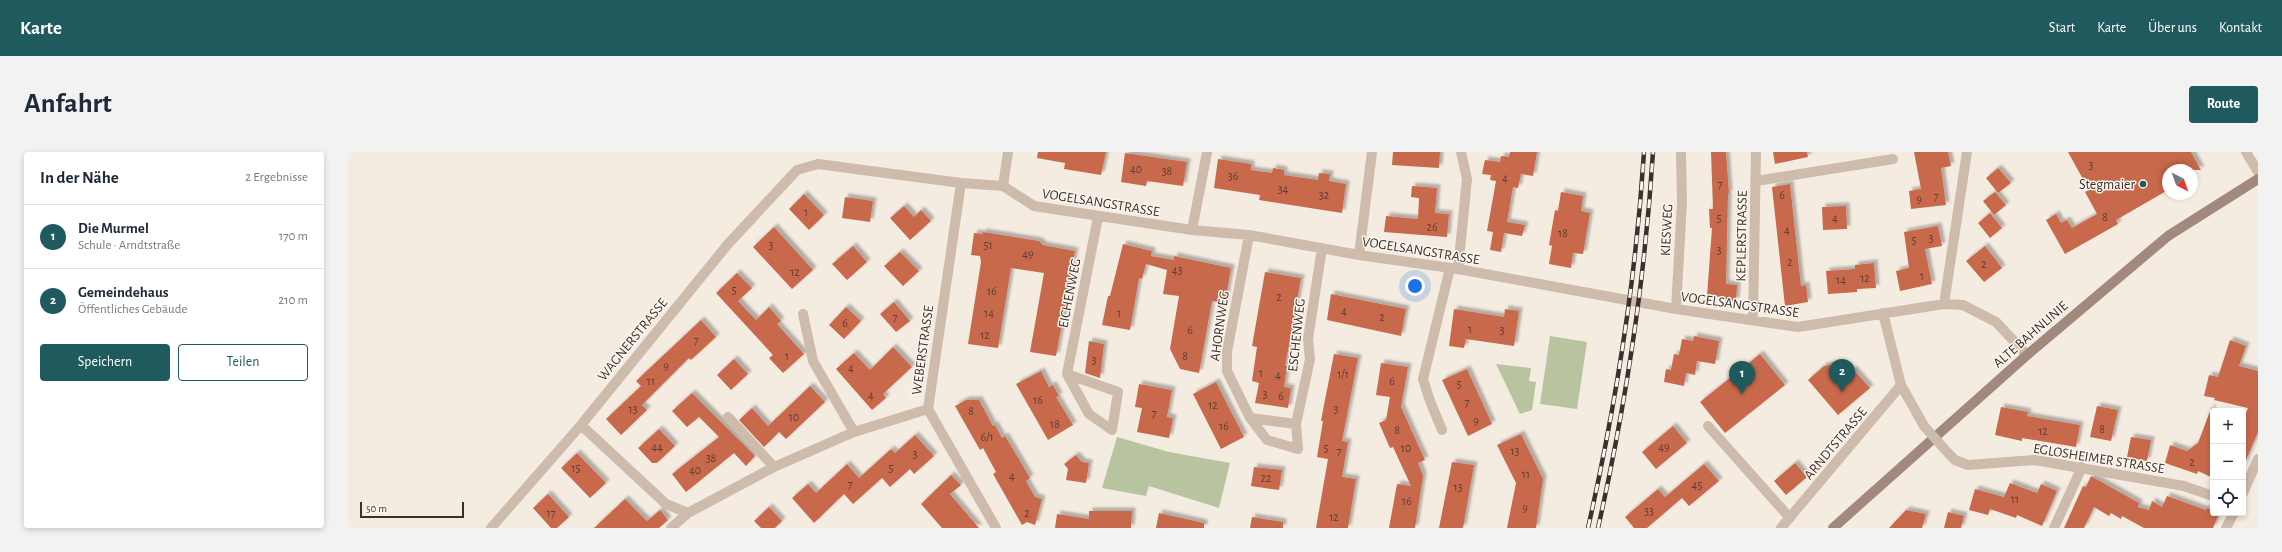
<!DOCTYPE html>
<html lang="de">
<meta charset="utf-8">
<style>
body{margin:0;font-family:"Alegreya Sans",sans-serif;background:#f2f2f3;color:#1f2937}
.controls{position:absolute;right:12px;bottom:12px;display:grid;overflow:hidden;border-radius:4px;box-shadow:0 2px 6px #0003}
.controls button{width:36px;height:36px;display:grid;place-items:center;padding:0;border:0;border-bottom:1px solid #e0e1e3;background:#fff;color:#1f2937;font:20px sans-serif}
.compass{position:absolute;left:1814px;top:12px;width:36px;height:36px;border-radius:50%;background:#fff;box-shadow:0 2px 6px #0003;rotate:139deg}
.scale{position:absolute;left:12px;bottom:10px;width:104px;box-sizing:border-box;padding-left:4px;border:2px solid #3b302b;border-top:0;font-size:11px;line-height:14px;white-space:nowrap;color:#3b302b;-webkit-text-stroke:3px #fbf5ee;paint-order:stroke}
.you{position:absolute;left:1067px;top:134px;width:14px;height:14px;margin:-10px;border:3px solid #fff;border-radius:50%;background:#1a73e8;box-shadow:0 0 0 6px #1a73e833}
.badge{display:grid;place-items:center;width:26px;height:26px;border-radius:50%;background:#1f5a5e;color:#fff;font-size:13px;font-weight:700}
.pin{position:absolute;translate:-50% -33px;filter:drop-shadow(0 1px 2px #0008)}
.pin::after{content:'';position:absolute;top:21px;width:14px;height:12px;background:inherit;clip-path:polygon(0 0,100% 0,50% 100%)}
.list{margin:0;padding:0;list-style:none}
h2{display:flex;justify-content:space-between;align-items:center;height:52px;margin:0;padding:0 16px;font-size:17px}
h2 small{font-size:13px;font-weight:400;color:#747a83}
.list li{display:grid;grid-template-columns:26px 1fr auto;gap:12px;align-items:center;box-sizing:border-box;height:64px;padding:0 16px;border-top:1px solid #e0e1e3}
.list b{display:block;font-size:15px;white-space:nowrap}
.list p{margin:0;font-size:13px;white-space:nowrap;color:#747a83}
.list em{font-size:13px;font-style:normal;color:#747a83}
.actions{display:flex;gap:8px;padding:12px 16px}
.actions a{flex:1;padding:9px 0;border:1px solid #1f5a5e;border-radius:4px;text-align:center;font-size:14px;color:#1f5a5e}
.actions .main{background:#1f5a5e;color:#fff}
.icon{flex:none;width:22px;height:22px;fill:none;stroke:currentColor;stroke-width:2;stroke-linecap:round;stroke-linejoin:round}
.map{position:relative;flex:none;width:1910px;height:376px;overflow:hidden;border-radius:4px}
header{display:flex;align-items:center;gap:24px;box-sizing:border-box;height:56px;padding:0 20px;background:#1f5a5e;color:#fff}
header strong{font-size:19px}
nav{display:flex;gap:22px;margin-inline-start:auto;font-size:14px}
.intro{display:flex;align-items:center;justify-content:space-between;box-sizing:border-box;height:96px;padding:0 24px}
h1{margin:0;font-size:28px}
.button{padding:10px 18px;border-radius:4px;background:#1f5a5e;color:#fff;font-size:14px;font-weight:700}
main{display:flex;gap:24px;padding:0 24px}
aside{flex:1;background:#fff;border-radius:4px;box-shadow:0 2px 6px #0003}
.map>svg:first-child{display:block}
</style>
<header>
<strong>Karte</strong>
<nav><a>Start</a><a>Karte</a><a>Über uns</a><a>Kontakt</a></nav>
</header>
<div class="intro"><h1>Anfahrt</h1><a class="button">Route</a></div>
<main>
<aside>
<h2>In der Nähe<small>2 Ergebnisse</small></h2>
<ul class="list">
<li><span class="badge">1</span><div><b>Die Murmel</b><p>Schule · Arndtstraße</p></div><em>170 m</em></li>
<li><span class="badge">2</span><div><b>Gemeindehaus</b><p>Öffentliches Gebäude</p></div><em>210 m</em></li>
</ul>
<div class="actions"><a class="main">Speichern</a><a>Teilen</a></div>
</aside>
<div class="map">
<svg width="1910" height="376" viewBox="0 0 1910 376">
<defs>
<filter id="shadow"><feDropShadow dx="3.5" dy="-3.5" stdDeviation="1" flood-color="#0004"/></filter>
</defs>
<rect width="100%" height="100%" fill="#f4ebe1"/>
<path fill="#b8c4a0" d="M 1202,184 L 1239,190 L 1229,257 L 1192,252 Z
M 1148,212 L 1183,216 L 1181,229 L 1188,230 L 1184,258 L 1172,262 Z
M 769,285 L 821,300 L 882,311 L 871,356 L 801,334 L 798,344 L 754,336 Z"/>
<path fill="#c8694b" filter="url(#shadow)" d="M 690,0 L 758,0 L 753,23 L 716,17 L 717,11 L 689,6 Z
M 1045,0 L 1092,0 L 1091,16 L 1044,13 Z
M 1162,0 L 1189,0 L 1185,24 L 1173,22 L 1170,36 L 1165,35 L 1159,70 L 1177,73 L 1174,84 L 1156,81 L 1153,100 L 1142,98 L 1145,80 L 1139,79 L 1148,29 L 1142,28 L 1143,23 L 1134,22 L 1137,8 L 1152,10 L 1153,4 L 1161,5 Z
M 1363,0 L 1378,0 L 1381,41 L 1380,41 L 1378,132 L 1389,133 L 1388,149 L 1376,148 L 1376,145 L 1359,144 L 1364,76 L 1362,76 L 1361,57 L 1365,57 Z
M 1425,0 L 1459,0 L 1460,5 L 1427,12 Z
M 1566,0 L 1600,0 L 1603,14 L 1593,16 L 1598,53 L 1563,57 L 1561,39 L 1573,37 Z
M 1720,0 L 1843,0 L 1853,18 L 1820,18 L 1820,38 L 1768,68 L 1770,72 L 1717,102 L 1698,68 L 1708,62 L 1713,71 L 1719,68 L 1724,76 L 1749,62 L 1737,40 L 1741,38 Z
M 777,1 L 839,10 L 835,34 L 799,29 L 798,34 L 773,30 Z
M 870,7 L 903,12 L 903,18 L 924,21 L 925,16 L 936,18 L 936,23 L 970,28 L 971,21 L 982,22 L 981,29 L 998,32 L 994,61 L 911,48 L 912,43 L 866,36 Z
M 1650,16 L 1663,31 L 1650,41 L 1638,26 Z
M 1442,32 L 1453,134 L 1458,133 L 1460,150 L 1437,154 L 1424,35 Z
M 1064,34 L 1089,36 L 1087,61 L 1101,62 L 1099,85 L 1036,80 L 1038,64 L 1070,67 L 1071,46 L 1063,45 Z
M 1213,40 L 1235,44 L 1233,59 L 1242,61 L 1235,102 L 1225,101 L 1223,116 L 1201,112 L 1204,94 L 1201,93 L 1207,58 L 1210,59 Z
M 1647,40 L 1658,53 L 1646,63 L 1635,49 Z
M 456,42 L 476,63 L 461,78 L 441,57 Z
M 497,45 L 525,49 L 522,70 L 494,66 Z
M 556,54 L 566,65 L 573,58 L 583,69 L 562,88 L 542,66 Z
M 1498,54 L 1499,77 L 1475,78 L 1474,55 Z
M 1642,61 L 1654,76 L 1642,86 L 1630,71 Z
M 1590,74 L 1594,94 L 1577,97 L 1584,132 L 1552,139 L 1548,119 L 1561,116 L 1556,80 Z
M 426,75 L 465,118 L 444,137 L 405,95 Z
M 635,80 L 691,89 L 695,93 L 727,99 L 708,204 L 682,200 L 696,121 L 663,116 L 650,196 L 620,192 L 633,110 L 632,104 L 623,103 L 626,81 L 635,82 Z
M 775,92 L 804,99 L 803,104 L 826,108 L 826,104 L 883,116 L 877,151 L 864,149 L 851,221 L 832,217 L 822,197 L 831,144 L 815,142 L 819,118 L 798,112 L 794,127 L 791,126 L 782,178 L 754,173 L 760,144 L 762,144 Z
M 505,94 L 519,110 L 499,128 L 484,112 Z
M 1637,94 L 1654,116 L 1636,130 L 1618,109 Z
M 552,100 L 571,119 L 555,134 L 536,114 Z
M 1526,111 L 1528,136 L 1509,137 L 1509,140 L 1480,142 L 1478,119 L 1507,117 L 1507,113 Z
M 917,120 L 953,126 L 937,214 L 939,214 L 936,235 L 943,236 L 940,256 L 907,251 L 911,231 L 904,229 L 909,195 L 904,194 Z
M 389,121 L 404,136 L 390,149 L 408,168 L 421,155 L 433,169 L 429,172 L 456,202 L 435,221 L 421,206 L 425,203 L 368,141 Z
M 983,142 L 1058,157 L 1053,184 L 979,168 Z
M 546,150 L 562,169 L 548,180 L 532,162 Z
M 498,155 L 513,169 L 496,187 L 481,173 Z
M 1106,157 L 1156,165 L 1157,157 L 1171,159 L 1166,194 L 1118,187 L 1116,196 L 1101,194 Z
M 353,168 L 368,185 L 343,208 L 341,206 L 294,253 L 299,258 L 273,283 L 258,267 L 293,234 L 288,229 Z
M 1346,184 L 1371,189 L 1367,212 L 1349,209 L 1347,223 L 1338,221 L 1336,234 L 1316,230 L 1318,217 L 1323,218 L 1326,202 L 1331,203 L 1334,187 L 1345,189 Z
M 1882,188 L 1898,194 L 1891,214 L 1910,219 L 1910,280 L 1895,315 L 1895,269 L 1900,256 L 1866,248 L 1867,246 L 1856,244 L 1861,223 L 1870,225 Z
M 741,189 L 756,192 L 752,226 L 737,221 Z
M 545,195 L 564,215 L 535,242 L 538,246 L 524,258 L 488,217 L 506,201 L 522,218 Z
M 986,202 L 1010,206 L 994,289 L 1000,290 L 994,325 L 1008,327 L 1000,376 L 968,376 L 980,307 L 969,305 L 975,269 L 973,269 L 975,258 Z
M 1412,202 L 1437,233 L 1377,281 L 1352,250 Z
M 386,207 L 400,222 L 383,238 L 369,223 Z
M 1033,211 L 1060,215 L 1053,255 L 1077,308 L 1070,311 L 1075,324 L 1067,376 L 1041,376 L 1049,332 L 1063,334 L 1045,295 L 1042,296 L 1031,271 L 1038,268 L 1042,245 L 1028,243 Z
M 1482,213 L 1493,228 L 1505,217 L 1522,236 L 1490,263 L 1460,228 L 1476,214 Z
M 1119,217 L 1144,272 L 1120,284 L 1094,228 Z
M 693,219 L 701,235 L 705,233 L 711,244 L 708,245 L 725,273 L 700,288 L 668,232 Z
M 868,230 L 896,285 L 873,297 L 845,242 Z
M 791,232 L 824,238 L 819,265 L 825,266 L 821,286 L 789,280 L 794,256 L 787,255 Z
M 462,234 L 477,250 L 438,287 L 431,280 L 416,295 L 391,268 L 404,256 L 420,274 Z
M 344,241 L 407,304 L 398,314 L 386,301 L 338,340 L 324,322 L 371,285 L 351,265 L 339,275 L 324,259 Z
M 618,248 L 631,248 L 645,274 L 647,273 L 654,286 L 657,284 L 671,307 L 682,326 L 678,329 L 687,345 L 694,347 L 687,373 L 679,370 L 674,373 L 645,322 L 648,320 L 635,296 L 632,298 L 607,254 Z
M 1749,254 L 1770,258 L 1763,289 L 1742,285 Z
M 1864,254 L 1865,326 L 1850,319 L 1849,322 L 1817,311 L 1822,293 L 1839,299 L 1850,291 Z
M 1653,255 L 1680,260 L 1679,264 L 1732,273 L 1728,295 L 1674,286 L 1674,289 L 1647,283 Z
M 1325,274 L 1339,291 L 1308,317 L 1294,300 Z
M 311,277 L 327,294 L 309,311 L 304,311 L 290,296 Z
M 1173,282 L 1195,327 L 1188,376 L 1159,376 L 1168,331 L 1149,293 Z
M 567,283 L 586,304 L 566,322 L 562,317 L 542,335 L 534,326 L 505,352 L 496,342 L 466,371 L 444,346 L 460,332 L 468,341 L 499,312 L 511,326 L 543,297 L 547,301 Z
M 1783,285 L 1803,288 L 1799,309 L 1779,305 Z
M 229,301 L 258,331 L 242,346 L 213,316 Z
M 728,303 L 734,310 L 741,311 L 738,331 L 718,328 L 720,317 L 716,312 Z
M 1104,310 L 1126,313 L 1115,376 L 1091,376 Z
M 1447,311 L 1459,325 L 1438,343 L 1426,329 Z
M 1356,312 L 1371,329 L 1341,354 L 1334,346 L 1299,376 L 1286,376 L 1277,365 L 1310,337 L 1317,345 Z
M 906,315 L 934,318 L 931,338 L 903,334 Z
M 603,323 L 613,333 L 602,342 L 631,376 L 594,376 L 573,352 Z
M 1743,324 L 1791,351 L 1790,355 L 1801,358 L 1804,349 L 1814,355 L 1819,344 L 1858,358 L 1859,356 L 1865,358 L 1865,361 L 1871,361 L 1865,376 L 1796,376 L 1774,364 L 1773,367 L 1763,361 L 1761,364 L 1746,355 L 1736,376 L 1716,376 L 1735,334 L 1738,335 Z
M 1662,331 L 1689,341 L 1693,332 L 1709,339 L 1694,374 L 1669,363 L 1668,366 L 1642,357 L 1640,363 L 1621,358 L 1627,337 L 1656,345 Z
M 200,342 L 221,365 L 209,376 L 203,376 L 185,356 Z
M 277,347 L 299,369 L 312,358 L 320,368 L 311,376 L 246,376 Z
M 421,355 L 434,369 L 427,376 L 413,376 L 406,369 Z
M 1558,358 L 1578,362 L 1574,376 L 1541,376 Z
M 741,359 L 784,359 L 783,376 L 707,376 L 709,362 L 741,367 Z
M 1600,360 L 1616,364 L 1613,376 L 1596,376 Z
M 811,361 L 856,371 L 856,376 L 808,376 Z
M 904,365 L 935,370 L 935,376 L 902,376 Z"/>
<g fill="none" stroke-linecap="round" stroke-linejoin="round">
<path stroke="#cdbbac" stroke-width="10" d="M 1898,0 L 1910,20
M 1408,29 L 1545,7
M 613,31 L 580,257 L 648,376
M 655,34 L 660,0
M 844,78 L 859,0
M 901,83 L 879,200 L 879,219 L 902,266 L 919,288 L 950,297 L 948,272 L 902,266
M 1011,103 L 1024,0
M 1110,117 L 1119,27 L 1113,0
M 1596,152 L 1619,0
M 1328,157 L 1334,50 L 1333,0
M 1535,161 L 1553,233 L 1576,274
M 455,162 L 465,209 L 506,280
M 1405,168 L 1408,0
M 719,222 L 770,240 L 764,278 L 741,262 L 719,222 L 750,65
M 380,265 L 426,315
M 948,272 L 962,207 L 960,187 L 974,96
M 233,273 L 318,352 L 340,361
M 1360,274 L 1442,366
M 1094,278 L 1082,249 L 1075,227 L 1102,116
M 1601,302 L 1607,308 L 1620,313 L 1687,308 L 1836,334 L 1865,344
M 1895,341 L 1910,307
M 143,376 L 233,273 L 380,92 L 449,18 L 470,12 L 613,31 L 655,34 L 686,54 L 844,78 L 901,83 L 1011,103 L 1110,117 L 1328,157 L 1450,175 L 1596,152 L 1615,153 L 1648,170 L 1679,203
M 323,376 L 340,361 L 426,315 L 506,280 L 580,257
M 1433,376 L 1553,233
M 1706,376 L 1734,315
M 1878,376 L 1886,361"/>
<path stroke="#a18a7d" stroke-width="10" d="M 1485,376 L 1679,203 L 1820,84 L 1910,27"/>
<g stroke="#3b302b" stroke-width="4.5">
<path id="rail" d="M 1240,376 C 1268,252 1288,127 1296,0
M 1250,376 C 1278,252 1297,127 1305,0"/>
</g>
<use href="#rail" stroke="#fbf5ee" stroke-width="3" stroke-dasharray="9" stroke-linecap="butt"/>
<path stroke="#cdbbac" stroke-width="10" d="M 1576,274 L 1601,302"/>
</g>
<circle fill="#1f5a5e" stroke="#fbf5ee" stroke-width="1.5" cx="1795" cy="32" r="4"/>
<g text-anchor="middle" stroke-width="3" stroke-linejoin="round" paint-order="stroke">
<g font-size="12" fill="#5e3e33">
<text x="1743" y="17">3</text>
<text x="788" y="21">40</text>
<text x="819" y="23">38</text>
<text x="885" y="28">36</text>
<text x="1157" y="30">4</text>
<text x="1372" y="36">7</text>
<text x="935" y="41">34</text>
<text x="976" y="47">32</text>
<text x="1434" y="47">6</text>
<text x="1588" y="48">7</text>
<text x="1571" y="51">9</text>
<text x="458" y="64">1</text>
<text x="1757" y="69">8</text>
<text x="1371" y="70">5</text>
<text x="1487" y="70">4</text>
<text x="1084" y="79">26</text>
<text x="1439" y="82">4</text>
<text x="1215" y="85">18</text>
<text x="1583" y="90">3</text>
<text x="1566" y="92">5</text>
<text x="423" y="97">3</text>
<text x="640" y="97">51</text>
<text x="1371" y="102">3</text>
<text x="680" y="106">49</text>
<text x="1442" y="114">2</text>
<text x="1636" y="116">2</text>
<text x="829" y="122">43</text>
<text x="447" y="124">12</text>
<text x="1574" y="128">1</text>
<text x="1517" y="130">12</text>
<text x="1493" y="132">14</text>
<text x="386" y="142">5</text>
<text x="644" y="143">16</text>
<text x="931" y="149">2</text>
<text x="996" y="163">4</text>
<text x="641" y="165">14</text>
<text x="771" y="165">1</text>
<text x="547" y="169">7</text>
<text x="1034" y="169">2</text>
<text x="497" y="175">6</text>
<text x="1122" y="181">1</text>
<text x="842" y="182">6</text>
<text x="1154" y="182">3</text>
<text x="637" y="187">12</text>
<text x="348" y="192">7</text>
<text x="439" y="208">1</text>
<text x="837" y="208">8</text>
<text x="746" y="212">3</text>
<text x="318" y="218">9</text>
<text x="503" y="220">4</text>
<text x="913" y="225">1</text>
<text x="995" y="226">1/1</text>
<text x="930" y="227">4</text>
<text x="303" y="233">11</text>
<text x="1044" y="233">6</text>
<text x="1111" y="236">5</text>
<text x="917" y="246">3</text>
<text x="523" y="247">4</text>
<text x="933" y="248">6</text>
<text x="690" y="252">16</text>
<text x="1119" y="254">7</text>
<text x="865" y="257">12</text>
<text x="285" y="261">13</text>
<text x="988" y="261">3</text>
<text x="623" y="263">8</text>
<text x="806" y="265">7</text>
<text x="446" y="269">10</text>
<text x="1128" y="273">9</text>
<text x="707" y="276">18</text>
<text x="876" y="278">16</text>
<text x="1754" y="281">8</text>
<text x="1049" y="282">8</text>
<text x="1695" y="283">12</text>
<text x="639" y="289">6/1</text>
<text x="309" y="299">44</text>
<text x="1316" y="299">49</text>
<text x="978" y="300">5</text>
<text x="1058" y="300">10</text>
<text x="991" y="303">7</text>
<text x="1167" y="303">13</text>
<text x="567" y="306">3</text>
<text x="363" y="310">38</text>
<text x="1844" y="314">2</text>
<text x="228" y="320">15</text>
<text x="543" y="320">5</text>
<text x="347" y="322">40</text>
<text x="1178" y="326">11</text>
<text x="664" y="328">4</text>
<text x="918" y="330">22</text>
<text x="502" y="336">7</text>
<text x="1349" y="337">45</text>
<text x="1110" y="339">13</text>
<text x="1667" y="351">11</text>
<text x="1059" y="353">16</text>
<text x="1177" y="360">9</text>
<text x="1301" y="363">33</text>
<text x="203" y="365">17</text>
<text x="679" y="365">2</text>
<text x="986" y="369">12</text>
</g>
<g font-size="14" fill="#3b302b" stroke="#fbf5ee" text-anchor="end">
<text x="1787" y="37">Stegmaier</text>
</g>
<g font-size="14" fill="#3b302b" stroke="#fbf5ee">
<text transform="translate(753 50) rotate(9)" y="5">VOGELSANGSTRASSE</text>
<text transform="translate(1318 78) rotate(-87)" y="5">KIESWEG</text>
<text transform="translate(1393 84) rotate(-89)" y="5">KEPLERSTRASSE</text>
<text transform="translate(1073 98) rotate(9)" y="5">VOGELSANGSTRASSE</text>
<text transform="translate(721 141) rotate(-79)" y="5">EICHENWEG</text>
<text transform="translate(1392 152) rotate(8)" y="5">VOGELSANGSTRASSE</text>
<text transform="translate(871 174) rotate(-82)" y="5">AHORNWEG</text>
<text transform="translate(1682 182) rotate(-41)" y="5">ALTE BAHNLINIE</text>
<text transform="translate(948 183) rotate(-84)" y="5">ESCHENWEG</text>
<text transform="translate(284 187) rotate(-51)" y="5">WAGNERSTRASSE</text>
<text transform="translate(574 198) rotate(-82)" y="5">WEBERSTRASSE</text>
<text transform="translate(1487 291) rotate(-50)" y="5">ARNDTSTRASSE</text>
<text transform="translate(1751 306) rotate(9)" y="5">EGLOSHEIMER STRASSE</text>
</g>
</g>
</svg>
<div class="controls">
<button>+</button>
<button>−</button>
<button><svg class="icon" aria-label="locate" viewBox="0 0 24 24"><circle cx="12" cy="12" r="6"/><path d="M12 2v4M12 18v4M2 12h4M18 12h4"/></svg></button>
</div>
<svg class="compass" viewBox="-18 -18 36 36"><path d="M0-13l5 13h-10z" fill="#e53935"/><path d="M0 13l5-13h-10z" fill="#747a83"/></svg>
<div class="scale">50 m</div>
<div class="you"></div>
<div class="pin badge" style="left:1394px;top:242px">1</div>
<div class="pin badge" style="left:1494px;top:240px">2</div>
</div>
</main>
